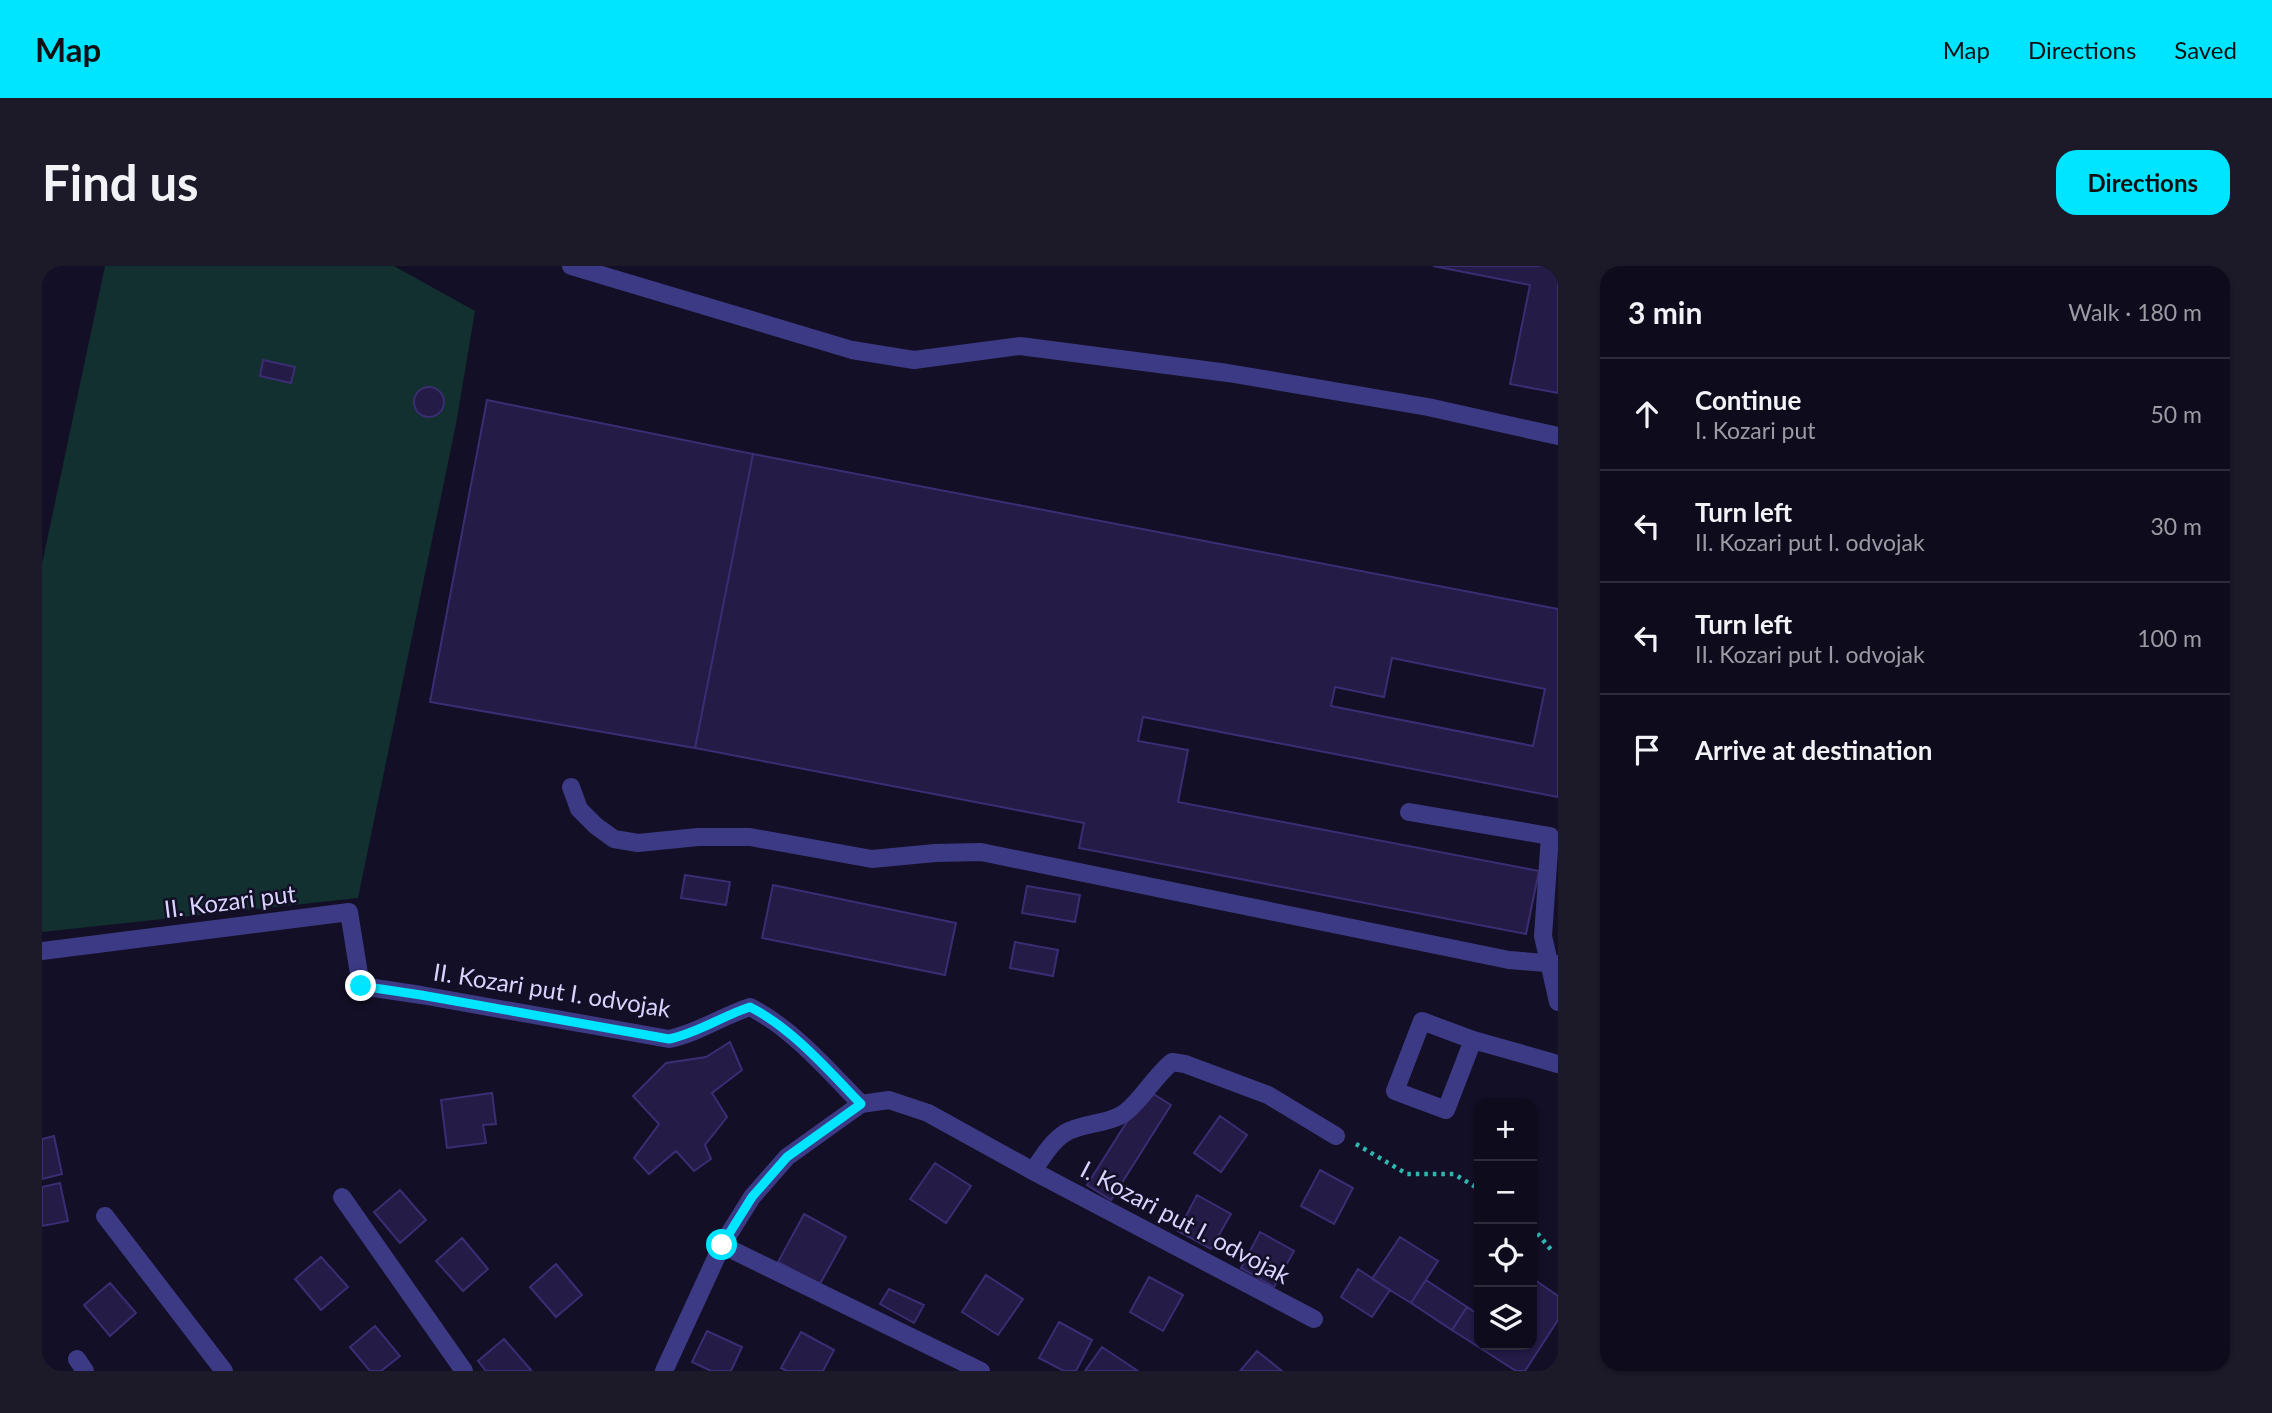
<!DOCTYPE html>
<meta charset="utf-8">
<style>
body{margin:0;font-family:Lato,sans-serif;background:#1c1929;color:#f1f3f6}
.controls{position:absolute;right:21px;bottom:21px;display:grid;overflow:hidden;border-radius:14px;box-shadow:0 2px 5px #0004}
.controls button{width:63px;height:63px;display:grid;place-items:center;padding:0;border:0;border-bottom:2px solid #2e2b3b;background:#0e0b1c;color:#f1f3f6;font:35px sans-serif}
.stop{position:absolute;width:21px;height:21px;margin:-16px;border:5px solid #00e5ff;border-radius:50%;background:#fff}
.stop.end{background:#00e5ff;border-color:#fff;box-shadow:0 2px 7px #0008}
.list{margin:0;padding:0;list-style:none}
h2{display:flex;justify-content:space-between;align-items:center;height:91px;margin:0;padding:0 28px;font-size:30px}
h2 small{font-size:23px;font-weight:400;color:#9b9ba3}
.list li{display:grid;grid-template-columns:46px 1fr auto;gap:21px;align-items:center;box-sizing:border-box;height:112px;padding:0 28px;border-top:2px solid #2e2b3b}
.list b{display:block;font-size:26px;white-space:nowrap}
.list p{margin:0;font-size:23px;white-space:nowrap;color:#9b9ba3}
.list em{font-size:23px;font-style:normal;color:#9b9ba3}
.icon{flex:none;width:38px;height:38px;fill:none;stroke:currentColor;stroke-width:2;stroke-linecap:round;stroke-linejoin:round}
.map{position:relative;flex:none;width:1516px;height:1105px;overflow:hidden;border-radius:21px}
header{display:flex;align-items:center;gap:42px;box-sizing:border-box;height:98px;padding:0 35px;background:#00e5ff;color:#111}
header strong{font-size:33px}
nav{display:flex;gap:38px;margin-inline-start:auto;font-size:24px}
.intro{display:flex;align-items:center;justify-content:space-between;box-sizing:border-box;height:168px;padding:0 42px}
h1{margin:0;font-size:49px}
.button{padding:18px 32px;border-radius:21px;background:#00e5ff;color:#111;font-size:24px;font-weight:700}
main{display:flex;gap:42px;padding:0 42px}
aside{flex:1;background:#0e0b1c;border-radius:21px;box-shadow:0 2px 5px #0004}
.map>svg:first-child{display:block}
</style>
<header>
<strong>Map</strong>
<nav><a>Map</a><a>Directions</a><a>Saved</a></nav>
</header>
<div class="intro"><h1>Find us</h1><a class="button">Directions</a></div>
<main>
<div class="map">
<svg width="1516" height="1105" viewBox="0 0 1516 1105">
<rect width="100%" height="100%" fill="#130f26"/>
<path fill="#12302f" d="M 63,0 L 352,0 L 433,45 L 414,158 L 316,632 L 0,666 L 0,298 Z"/>
<path fill="#241b47" stroke="#3b2d73" stroke-width="2" fill-rule="evenodd" d="M 1391,0 L 1516,0 L 1516,127 L 1468,118 L 1488,19 Z
M 221,94 L 253,101 L 249,117 L 218,110 Z
M372 136a15 15 0 1 1 30 0a15 15 0 1 1-30 0Z
M 445,134 L 711,188 L 653,482 L 388,436 Z
M 711,188 L 1516,343 L 1516,531 L 1101,451 L 1096,475 L 1146,484 L 1136,536 L 1497,605 L 1484,668 L 1037,582 L 1042,557 L 653,482 ZM 1350,392 L 1503,423 L 1491,480 L 1289,440 L 1293,421 L 1342,431 Z
M 643,609 L 688,616 L 684,639 L 639,632 Z
M 731,619 L 914,657 L 903,709 L 720,672 Z
M 985,620 L 1038,629 L 1033,656 L 980,647 Z
M 973,676 L 1016,684 L 1011,710 L 968,702 Z
M 688,776 L 700,804 L 670,827 L 685,851 L 663,879 L 669,893 L 652,905 L 634,885 L 607,908 L 592,892 L 617,858 L 591,830 L 624,797 L 664,791 Z
M 1105,824 L 1129,839 L 1069,934 L 1045,919 Z
M 450,827 L 454,858 L 441,859 L 444,877 L 405,882 L 399,834 Z
M 1178,850 L 1205,869 L 1179,906 L 1152,887 Z
M 12,870 L 20,908 L 0,913 L 0,873 Z
M 893,897 L 929,920 L 904,957 L 868,933 Z
M 1278,904 L 1311,922 L 1292,958 L 1259,940 Z
M 18,917 L 26,955 L 0,960 L 0,921 Z
M 358,924 L 384,954 L 358,977 L 332,946 Z
M 1155,929 L 1189,948 L 1169,983 L 1136,965 Z
M 762,948 L 804,971 L 778,1018 L 736,996 Z
M 1218,966 L 1252,985 L 1232,1021 L 1199,1002 Z
M 1358,971 L 1396,995 L 1369,1037 L 1330,1013 Z
M 420,972 L 446,1003 L 421,1025 L 394,995 Z
M 279,991 L 306,1021 L 279,1044 L 253,1013 Z
M 514,998 L 540,1029 L 514,1051 L 488,1021 Z
M 1316,1003 L 1348,1024 L 1330,1051 L 1299,1031 Z
M 944,1009 L 981,1033 L 956,1069 L 920,1046 Z
M 1107,1011 L 1141,1029 L 1121,1065 L 1088,1046 Z
M 1490,1012 L 1516,1030 L 1516,1054 L 1483,1105 L 1474,1105 L 1410,1064 L 1425,1041 L 1437,1049 L 1437,1079 L 1490,1079 Z
M 1384,1014 L 1425,1041 L 1410,1064 L 1369,1037 Z
M 68,1017 L 94,1047 L 68,1070 L 42,1039 Z
M 847,1023 L 882,1039 L 872,1057 L 838,1038 Z
M 1017,1056 L 1050,1074 L 1034,1105 L 1022,1105 L 997,1092 Z
M 333,1060 L 358,1090 L 339,1105 L 328,1105 L 308,1081 Z
M 665,1065 L 700,1081 L 689,1105 L 669,1105 L 650,1096 Z
M 759,1066 L 792,1084 L 781,1105 L 745,1105 L 739,1102 Z
M 462,1073 L 489,1104 L 487,1105 L 444,1105 L 436,1095 Z
M 1060,1081 L 1096,1105 L 1043,1105 Z
M 1215,1085 L 1240,1105 L 1198,1105 Z"/>
<g fill="none" stroke-linecap="round" stroke-linejoin="round">
<path stroke="#2fb8b0" stroke-width="4.5" stroke-dasharray="3.5 5" stroke-linecap="butt" d="M 1314,878 L 1365,908 L 1412,908 L 1437,923
M 1490,961 L 1511,986"/>
<path stroke="#3d3a85" stroke-width="18" d="M 529,0 L 810,84 L 872,94 L 978,80 L 1186,107 L 1386,141 L 1516,170
M 529,521 L 537,543 L 554,560 L 572,573 L 596,577 L 656,571 L 708,571 L 830,593 L 893,587 L 939,586 L 1467,694 L 1516,698
M 1367,546 L 1508,570 L 1501,670 L 1516,736
M 0,685 L 307,646 L 319,720 L 379,729 L 627,773 C 656,767 680,750 708,741 C 750,762 787,805 819,838
M 1431,774 L 1404,844 L 1353,825 L 1380,755 L 1431,774 L 1516,798
M 991,905 C 1000,892 1009,876 1023,867 C 1041,856 1068,859 1085,845 C 1101,832 1112,811 1130,796 L 1143,798 L 1226,829 L 1294,870
M 300,931 L 422,1105
M 63,950 L 182,1105
M 680,979 L 939,1105
M 35,1093 L 43,1105
M 622,1105 L 680,979 L 710,931 L 745,891 L 819,838 L 847,834 L 886,847 L 991,905 L 1272,1053"/>
</g>
<g fill="none" stroke-linecap="round" stroke-linejoin="round">
<path stroke="#00e5ff" stroke-width="9" d="M 319,720 L 379,729 L 627,773 C 656,767 680,750 708,741 C 750,762 787,805 819,838 L 745,891 L 710,931 L 680,979"/>
</g>
<g text-anchor="middle" stroke-width="5" stroke-linejoin="round" paint-order="stroke">
<g font-size="24" fill="#d9d4ff" stroke="#130f26">
<text transform="translate(188 636) rotate(-7)" y="8">II. Kozari put</text>
<text transform="translate(510 725) rotate(9)" y="8">II. Kozari put I. odvojak</text>
<text transform="translate(1143 957) rotate(28)" y="8">I. Kozari put I. odvojak</text>
</g>
</g>
</svg>
<div class="controls">
<button>+</button>
<button>−</button>
<button><svg class="icon" aria-label="locate" viewBox="0 0 24 24"><circle cx="12" cy="12" r="6"/><path d="M12 2v4M12 18v4M2 12h4M18 12h4"/></svg></button>
<button><svg class="icon" aria-label="layers" viewBox="0 0 24 24"><path d="M12 4l9 5-9 5-9-5zM3 14l9 5 9-5"/></svg></button>
</div>
<div class="stop" style="left:680px;top:979px"></div>
<div class="stop end" style="left:319px;top:720px"></div>
</div>
<aside>
<h2>3 min<small>Walk · 180 m</small></h2>
<ul class="list">
<li><svg class="icon" aria-label="ahead" viewBox="0 0 24 24"><path d="M12 20V5M6 11l6-6 6 6"/></svg><div><b>Continue</b><p>I. Kozari put</p></div><em>50 m</em></li>
<li><svg class="icon" aria-label="left" viewBox="0 0 24 24"><path d="M17 20v-9H6M10 6l-5 5 5 5"/></svg><div><b>Turn left</b><p>II. Kozari put I. odvojak</p></div><em>30 m</em></li>
<li><svg class="icon" aria-label="left" viewBox="0 0 24 24"><path d="M17 20v-9H6M10 6l-5 5 5 5"/></svg><div><b>Turn left</b><p>II. Kozari put I. odvojak</p></div><em>100 m</em></li>
<li><svg class="icon" aria-label="arrive" viewBox="0 0 24 24"><path d="M6 21V4h12l-3 4 3 4H6"/></svg><div><b>Arrive at destination</b></div></li>
</ul>
</aside>
</main>
